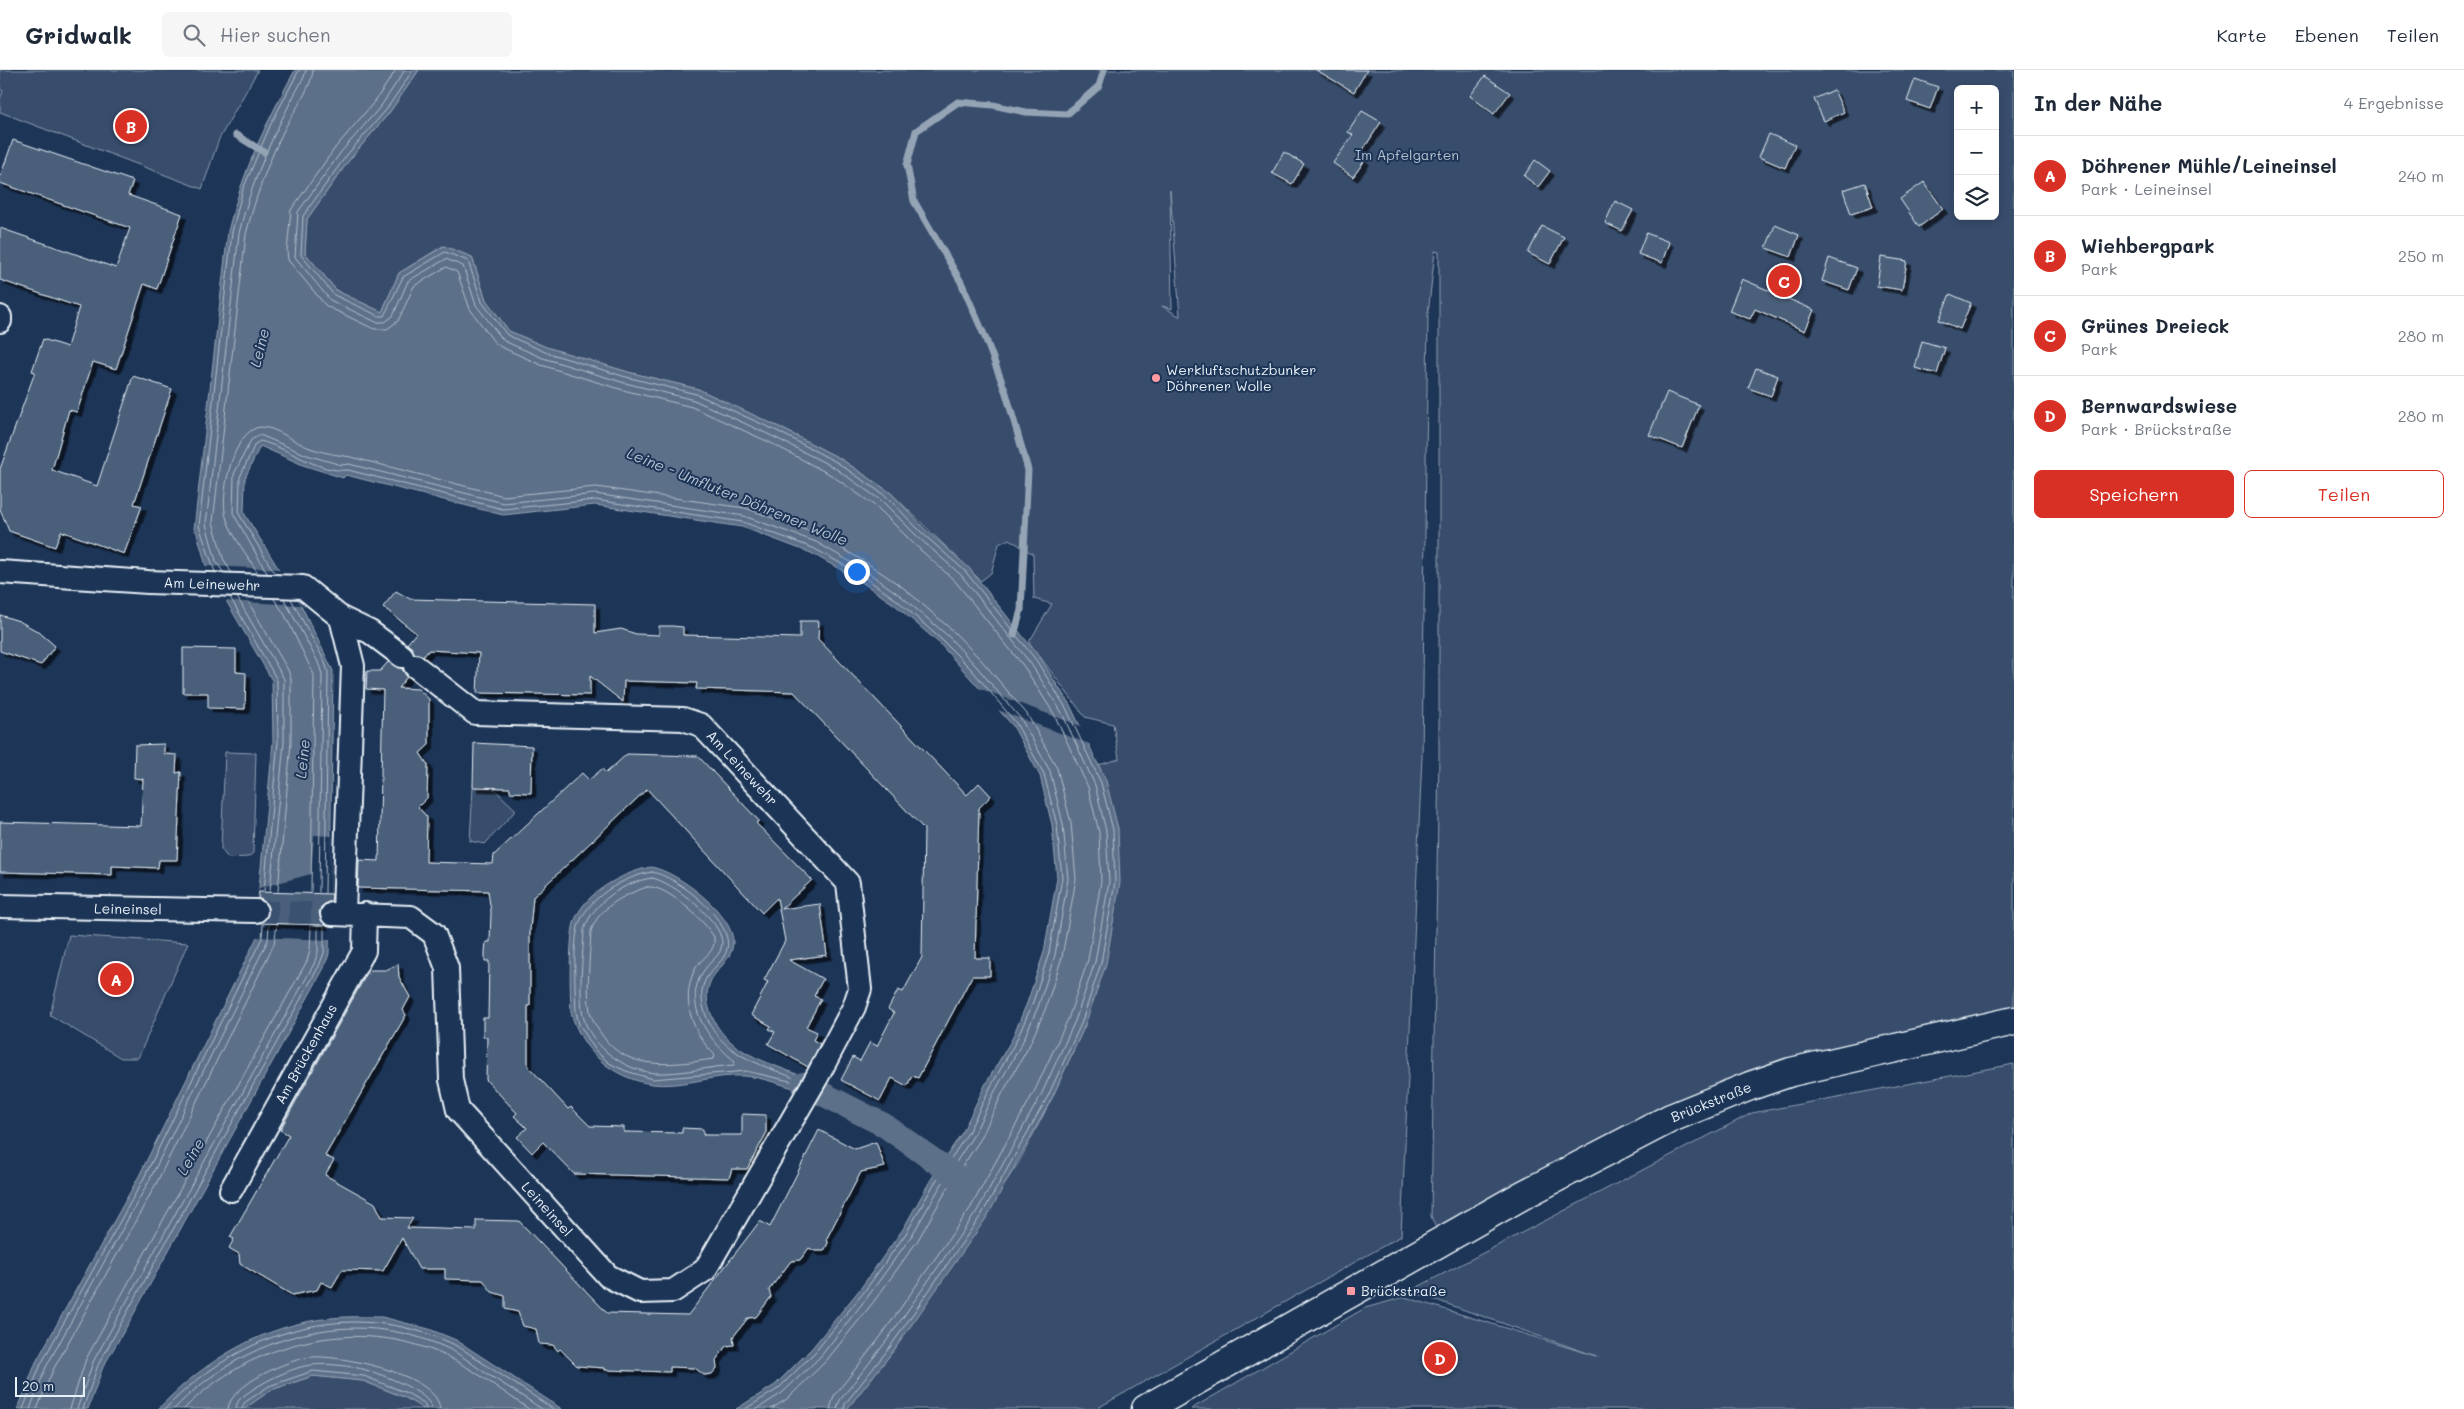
<!DOCTYPE html>
<html lang="de">
<meta charset="utf-8">
<style>
body{margin:0;font-family:Mali,sans-serif;background:#f6f6f7;color:#1f2937}
.controls{position:absolute;right:15px;top:15px;display:grid;overflow:hidden;border-radius:8px;box-shadow:0 2px 8px #0003}
.controls button{width:45px;height:45px;display:grid;place-items:center;padding:0;border:0;border-bottom:1px solid #e0e1e3;background:#fff;color:#1f2937;font:25px sans-serif}
.scale{position:absolute;left:15px;bottom:12px;width:70px;box-sizing:border-box;padding-left:5px;border:2px solid #e8f1f8;border-top:0;font-size:14px;line-height:18px;white-space:nowrap;color:#e8f1f8;-webkit-text-stroke:4px #1d3557;paint-order:stroke}
.you{position:absolute;left:856px;top:501px;width:18px;height:18px;margin:-12px;border:4px solid #fff;border-radius:50%;background:#1a73e8;box-shadow:0 0 0 8px #1a73e833}
.badge{display:grid;place-items:center;width:32px;height:32px;border-radius:50%;background:#d93025;color:#fff;font-size:16px;font-weight:700}
.pin{position:absolute;translate:-50% -50%;border:2px solid #fff;box-shadow:0 1px 5px #0006}
.list{margin:0;padding:0;list-style:none}
h2{display:flex;justify-content:space-between;align-items:center;height:65px;margin:0;padding:0 20px;font-size:21px}
h2 small{font-size:16px;font-weight:400;color:#747a83}
.list li{display:grid;grid-template-columns:32px 1fr auto;gap:15px;align-items:center;box-sizing:border-box;height:80px;padding:0 20px;border-top:1px solid #e0e1e3}
.list b{display:block;font-size:19px;white-space:nowrap}
.list p{margin:0;font-size:16px;white-space:nowrap;color:#747a83}
.list em{font-size:16px;font-style:normal;color:#747a83}
.actions{display:flex;gap:10px;padding:15px 20px}
.actions a{flex:1;padding:11px 0;border:1px solid #d93025;border-radius:8px;text-align:center;font-size:18px;color:#d93025}
.actions .main{background:#d93025;color:#fff}
.icon{flex:none;width:28px;height:28px;fill:none;stroke:currentColor;stroke-width:2;stroke-linecap:round;stroke-linejoin:round}
.map{position:relative;flex:none;width:2014px;height:1339px;overflow:hidden}
header{display:flex;align-items:center;gap:30px;box-sizing:border-box;height:70px;padding:0 25px;background:#fff;border-bottom:1px solid #e0e1e3}
header strong{font-size:24px}
nav{display:flex;gap:28px;margin-inline-start:auto;font-size:18px}
.search{width:350px;height:45px;background:#f6f6f7;display:flex;align-items:center;gap:12px;box-sizing:border-box;padding:0 18px;border-radius:8px;color:#747a83;font-size:19px}
main{display:flex}
aside{flex:1;background:#fff}
.map>svg:first-child{display:block}
</style>
<header>
<strong>Gridwalk</strong>
<div class="search"><svg class="icon" aria-label="search" viewBox="0 0 24 24"><circle cx="10" cy="10" r="6"/><path d="M15 15l6 6"/></svg>Hier suchen</div>
<nav><a>Karte</a><a>Ebenen</a><a>Teilen</a></nav>
</header>
<main>
<div class="map">
<svg width="2014" height="1339" viewBox="0 0 2014 1339">
<defs>
<filter id="shadow"><feDropShadow dx="4.5" dy="4.5" stdDeviation="0" flood-color="#0009"/></filter>
</defs>
<rect width="100%" height="100%" fill="#1d3557"/>
<filter id="ink" filterUnits="userSpaceOnUse"><feTurbulence type="fractalNoise" baseFrequency=".02" numOctaves="2"/><feDisplacementMap in="SourceGraphic" scale="10" xChannelSelector="R" yChannelSelector="G"/><feConvolveMatrix kernelMatrix="1 2 1 2 8 2 1 2 1" color-interpolation-filters="sRGB"/></filter>
<g filter="url(#ink)">
<path fill="#374d6c" stroke="#909fb2" fill-rule="evenodd" d="M 0,0 L 258,0 L 219,69 L 202,119 L 0,42 L 0,29 L 3,21 L 0,19 Z
M 419,0 L 2014,0 L 2014,940 L 1855,974 L 1665,1035 L 1441,1171 L 1431,1146 L 1439,685 L 1439,182 L 1435,181 L 1428,244 L 1422,687 L 1401,1166 L 1096,1339 L 847,1339 L 894,1280 L 1019,1092 L 1052,1028 L 1085,955 L 1118,759 L 1099,695 L 1119,689 L 1113,654 L 1085,647 L 1029,572 L 1052,534 L 1034,529 L 1033,484 L 1009,469 L 999,474 L 991,503 L 981,511 L 891,423 L 841,389 L 779,357 L 698,319 L 628,302 L 546,277 L 509,261 L 486,230 L 472,187 L 443,176 L 399,203 L 382,242 L 337,221 L 305,183 L 307,149 L 350,89 L 389,43 ZM 1958,19 L 1995,19 L 1995,146 L 1958,146 ZM 1170,120 L 1180,246 L 1179,246 L 1162,236 L 1172,239 Z
M 225,682 L 256,683 L 253,783 L 248,787 L 228,788 L 221,779 Z
M 473,717 L 493,718 L 516,740 L 485,774 L 470,771 Z
M 69,865 L 188,873 L 138,988 L 121,988 L 50,945 Z
M 2014,994 L 2014,1339 L 1191,1339 L 1365,1238 L 1405,1227 L 1599,1287 L 1410,1221 L 1752,1043 Z
M 313,1306 L 363,1311 L 404,1327 L 424,1339 L 244,1339 L 271,1320 Z"/>
<path fill="#5d7089" stroke="#95a4b5" d="M 295,0 L 419,0 L 389,43 L 350,89 L 307,149 L 305,183 L 337,221 L 382,242 L 399,203 L 444,176 L 472,187 L 486,230 L 509,261 L 546,277 L 628,302 L 698,319 L 779,357 L 841,389 L 891,423 L 925,459 L 969,498 L 1040,588 L 1070,635 L 1106,711 L 1118,759 L 1120,812 L 1106,894 L 1085,955 L 1052,1028 L 987,1147 L 894,1280 L 847,1339 L 736,1339 L 775,1315 L 812,1278 L 860,1219 L 903,1159 L 930,1111 L 963,1061 L 985,1015 L 1012,969 L 1027,933 L 1044,882 L 1057,808 L 1052,755 L 1040,706 L 1013,656 L 940,574 L 895,535 L 857,509 L 811,483 L 742,457 L 595,435 L 503,445 L 346,405 L 343,408 L 303,395 L 260,376 L 245,408 L 244,443 L 301,535 L 333,601 L 329,884 L 324,898 L 131,1249 L 103,1297 L 88,1339 L 18,1339 L 36,1292 L 139,1106 L 258,865 L 259,818 L 273,672 L 272,610 L 206,496 L 197,463 L 194,459 L 228,161 C 243,100 265,55 295,0 Z
M 651,797 C 677,801 735,845 733,873 C 732,892 714,899 709,915 C 706,924 707,933 710,941 C 724,983 769,992 806,1008 L 800,1020 C 782,1015 762,1007 744,1006 C 713,1004 682,1018 652,1014 C 612,1008 581,981 571,942 C 570,919 569,879 573,857 C 579,825 623,802 651,797 Z
M 382,1247 L 429,1259 L 456,1270 L 562,1339 L 424,1339 L 404,1327 L 363,1311 L 313,1306 L 271,1320 L 244,1339 L 158,1339 C 205,1290 263,1255 331,1248 C 348,1246 365,1247 382,1247 Z"/>
<path fill="#1d3557" d="M 203,496 L 280,499 L 301,535 L 225,531 Z
M 976,617 L 1083,657 L 1092,675 L 995,639 Z
M 314,765 L 331,766 L 330,870 L 255,867 L 259,818 L 311,804 Z"/>
<g fill="none" stroke-linecap="round" stroke-linejoin="round">
<path stroke="#b0bdcc" stroke-width="1" d="M 396,0 L 375,31 L 335,78 L 291,140 L 287,181 L 288,190 L 326,236 L 374,259 L 387,259 L 398,251 L 414,216 L 446,197 L 457,202 L 470,239 L 494,272 L 501,277 L 541,295 L 623,320 L 692,337 L 771,373 L 831,405 L 878,438 L 913,473 L 955,511 L 1025,598 L 1054,644 L 1088,717 L 1099,762 L 1101,811 L 1088,890 L 1068,949 L 1035,1020 L 971,1137 L 879,1269 L 834,1326 L 830,1339
M 405,0 L 381,36 L 341,82 L 298,142 L 295,187 L 330,230 L 376,252 L 385,252 L 393,246 L 408,211 L 446,189 L 463,196 L 476,235 L 504,271 L 543,288 L 625,313 L 694,330 L 774,367 L 835,398 L 883,432 L 918,467 L 961,505 L 1031,594 L 1061,641 L 1095,715 L 1106,761 L 1109,812 L 1095,892 L 1075,951 L 1042,1023 L 977,1141 L 885,1273 L 840,1330 L 837,1339
M 413,0 L 386,40 L 346,86 L 303,146 L 301,185 L 334,225 L 379,246 L 384,246 L 403,207 L 445,182 L 468,191 L 482,232 L 507,265 L 545,282 L 626,307 L 696,324 L 777,361 L 838,393 L 887,427 L 922,463 L 965,501 L 1036,590 L 1066,638 L 1101,713 L 1113,760 L 1115,812 L 1101,893 L 1081,954 L 1048,1026 L 982,1144 L 890,1277 L 845,1334 L 844,1339
M 215,502 L 199,456 L 232,162 L 243,119 L 270,56 L 299,0
M 223,502 L 216,491 L 206,454 L 239,163 C 253,106 276,58 304,7 L 306,0
M 231,502 L 223,488 L 213,452 L 246,164 C 255,129 267,95 283,62 C 291,45 312,18 313,0
M 258,503 C 248,486 234,469 227,450 C 218,429 233,358 261,357 C 277,357 295,373 310,378 C 324,383 337,385 351,387 L 504,426 L 596,417 L 745,438 L 819,465 L 867,493 L 905,519 L 953,561 L 982,591 L 1027,644 L 1057,698 L 1071,753 L 1076,809 L 1062,887 L 1045,940 L 1029,976 L 1002,1024 L 980,1070 L 946,1121 L 918,1170 L 875,1230 L 826,1291 L 787,1329 L 771,1339
M 267,503 L 233,443 L 234,404 L 251,370 L 260,365 L 307,385 L 341,395 L 349,394 L 504,433 L 595,424 L 744,446 L 816,472 L 863,499 L 901,526 L 948,566 L 976,596 L 1021,649 L 1050,701 L 1063,754 L 1068,809 L 1055,885 L 1038,937 L 1022,973 L 995,1021 L 973,1066 L 940,1117 L 912,1165 L 869,1225 L 820,1287 L 782,1323 L 757,1339
M 275,504 L 239,444 L 240,407 L 255,374 L 260,371 C 290,378 317,403 348,400 L 503,439 L 595,430 L 743,452 L 813,478 L 860,504 L 898,531 L 943,571 L 972,600 L 1016,653 L 1044,704 L 1057,755 L 1062,808 L 1049,883 L 1032,935 L 1016,971 L 990,1018 L 968,1063 L 934,1114 L 907,1162 L 864,1222 L 815,1282 L 778,1319 L 745,1339
M 230,527 L 277,610 L 278,672 L 264,821
M 237,527 L 284,609 L 284,672 L 270,821
M 246,528 L 288,600 L 291,609 L 291,673 L 278,821
M 274,529 L 285,545 L 314,605 L 311,822
M 284,529 L 318,592 L 322,604 L 319,822
M 291,529 L 324,590 L 328,602 L 325,823
M 652,802 C 677,806 734,851 727,879 C 724,893 709,899 704,913 C 700,923 702,933 705,943 C 719,984 758,993 794,1008 L 794,1012 L 746,1001 L 653,1009 L 626,1001 L 609,993 L 596,981 L 579,954 L 576,942 C 575,921 573,875 578,857 C 586,828 625,806 652,802 Z
M 652,808 C 672,811 724,852 722,874 C 721,886 711,890 705,899 C 680,932 708,970 735,991 L 734,995 C 708,997 681,1004 655,1003 C 623,1001 586,973 582,940 C 579,914 583,886 584,860 C 593,832 624,812 652,808 Z
M 647,817 C 666,814 705,851 714,867 C 716,882 704,886 697,896 C 679,925 691,963 715,985 L 714,989 C 675,994 627,1003 602,965 C 597,958 592,950 590,941 C 586,921 590,884 591,861 C 599,837 624,825 647,817 Z
M 23,1339 L 41,1294 L 144,1108 L 262,868 L 263,854
M 30,1339 L 46,1297 L 149,1111 L 268,870 L 269,855
M 37,1339 L 53,1300 L 156,1114 L 274,874 L 277,855
M 70,1339 L 86,1289 L 307,891 L 310,880 L 311,856
M 77,1339 L 93,1292 L 314,894 L 318,882 L 318,856
M 83,1339 L 98,1295 L 319,896 L 324,883 L 324,856
M 165,1339 C 242,1260 348,1227 451,1273 C 464,1279 475,1288 487,1296 C 509,1310 531,1324 553,1339
M 174,1339 C 246,1265 353,1234 449,1279 C 460,1284 471,1293 481,1300 C 502,1313 522,1326 542,1339
M 184,1339 C 251,1271 358,1245 446,1286 C 474,1299 503,1322 529,1339
M 228,1339 C 229,1315 291,1288 312,1287 C 340,1285 438,1304 440,1339
M 236,1339 C 236,1329 245,1325 252,1320 C 267,1310 295,1296 312,1295 C 325,1293 353,1296 366,1300 C 381,1304 431,1322 432,1339
M 242,1339 L 244,1333 L 269,1316 L 313,1301 L 364,1306 L 407,1323 L 424,1333 L 426,1339"/>
<path stroke="#95a4b5" stroke-width="7" d="M 236,65 L 264,82
M 1014,565 L 1021,540 L 1028,400 L 1006,323 L 985,267 L 961,212 L 914,131 L 907,95 L 916,61 L 958,32 L 993,35 L 1026,42 L 1067,44 L 1099,16 L 1104,0"/>
<path stroke="#5d7089" stroke-width="24" d="M 803,1014 L 884,1055 L 967,1114"/>
</g>
<path fill="#495e7a" stroke="#e8f1f8" filter="url(#shadow)" d="M 1316,0 L 1367,0 L 1354,22 Z
M 1485,6 L 1510,23 L 1494,44 L 1470,26 Z
M 1915,9 L 1938,17 L 1930,39 L 1907,31 Z
M 1834,20 L 1844,42 L 1824,51 L 1814,29 Z
M 1362,41 L 1381,52 L 1359,86 L 1365,90 L 1353,107 L 1333,93 L 1353,65 L 1348,62 Z
M 1769,64 L 1795,75 L 1785,98 L 1759,87 Z
M 13,70 L 133,111 L 128,125 L 182,144 L 157,219 L 144,214 L 116,299 L 93,292 L 77,342 L 69,340 L 52,400 L 97,416 L 133,306 L 172,319 L 134,434 L 142,436 L 124,484 L 61,461 L 55,477 L 9,461 L 0,439 L 0,399 L 35,302 L 32,301 L 43,269 L 67,277 L 79,237 L 0,210 L 0,158 L 116,198 L 130,158 L 0,113 L 0,107 Z
M 1284,82 L 1304,94 L 1292,114 L 1272,103 Z
M 1535,90 L 1550,101 L 1538,117 L 1524,106 Z
M 1924,112 L 1943,139 L 1919,157 L 1900,129 Z
M 1865,113 L 1873,137 L 1851,144 L 1843,120 Z
M 1615,131 L 1633,140 L 1622,161 L 1605,153 Z
M 1775,155 L 1799,165 L 1791,187 L 1766,178 Z
M 1542,156 L 1564,167 L 1550,194 L 1528,183 Z
M 1646,163 L 1669,172 L 1662,193 L 1638,184 Z
M 1881,187 L 1907,191 L 1902,220 L 1877,216 Z
M 1829,188 L 1857,198 L 1849,220 L 1822,211 Z
M 1742,209 L 1814,240 L 1805,261 L 1755,239 L 1750,249 L 1729,241 Z
M 1950,224 L 1971,233 L 1960,259 L 1939,250 Z
M 1922,271 L 1945,278 L 1937,304 L 1915,298 Z
M 1756,298 L 1778,306 L 1771,326 L 1748,318 Z
M 1667,322 L 1699,335 L 1682,378 L 1649,365 Z
M 396,521 L 410,529 L 595,534 L 595,563 L 621,559 L 636,564 L 659,565 L 659,556 L 672,556 L 683,557 L 683,565 L 800,568 L 800,551 L 819,551 L 818,569 L 967,725 L 979,713 L 991,726 L 979,738 L 975,888 L 990,888 L 990,906 L 972,906 L 918,1008 L 912,1006 L 907,1016 L 892,1008 L 880,1031 L 841,1010 L 853,987 L 860,991 L 870,972 L 877,976 L 894,943 L 888,939 L 898,920 L 903,922 L 922,887 L 924,759 L 794,622 L 696,619 L 697,613 L 624,611 L 623,632 L 590,606 L 590,625 L 477,623 L 479,583 L 429,580 L 424,586 L 414,583 L 407,574 L 416,563 L 383,537 Z
M 0,545 L 19,551 L 39,562 L 55,576 L 41,595 L 0,581 Z
M 183,578 L 236,579 L 236,602 L 246,603 L 245,639 L 208,638 L 208,623 L 183,623 Z
M 388,592 L 402,599 L 407,607 L 398,618 L 418,619 L 429,629 L 429,675 L 420,683 L 428,695 L 427,728 L 418,737 L 427,747 L 426,792 L 493,794 L 494,785 L 582,703 L 589,710 L 602,699 L 606,703 L 627,684 L 698,686 L 759,751 L 756,753 L 812,810 L 781,839 L 820,834 L 827,885 L 789,890 L 823,909 L 814,926 L 821,929 L 806,957 L 817,962 L 813,970 L 820,974 L 808,997 L 768,974 L 775,962 L 769,959 L 771,956 L 751,945 L 768,912 L 764,910 L 785,871 L 777,828 L 762,843 L 647,719 L 533,827 L 530,860 L 530,936 L 528,936 L 528,996 L 568,1039 L 571,1037 L 590,1056 L 624,1057 L 624,1062 L 682,1063 L 682,1058 L 703,1059 L 703,1065 L 742,1065 L 742,1044 L 766,1045 L 766,1064 L 747,1099 L 732,1099 L 729,1108 L 574,1104 L 543,1072 L 532,1083 L 517,1067 L 527,1058 L 514,1046 L 517,1043 L 486,1010 L 487,967 L 483,967 L 483,948 L 488,948 L 489,891 L 485,891 L 485,882 L 486,872 L 490,872 L 491,842 L 488,821 L 358,818 L 359,790 L 379,791 L 383,620 L 366,619 L 367,601 L 380,601 Z
M 474,673 L 532,676 L 531,723 L 510,722 L 510,718 L 473,717 Z
M 164,674 L 164,684 L 177,685 L 176,703 L 181,702 L 177,790 L 159,790 L 158,798 L 112,796 L 112,805 L 0,802 L 0,752 L 141,756 L 143,709 L 134,708 L 135,675 Z
M 259,822 L 332,824 L 331,831 L 321,837 L 319,843 L 324,855 L 260,853 L 267,848 L 269,841 L 267,834 L 258,828 Z
M 398,894 L 399,907 L 410,927 L 403,940 L 406,945 L 325,1086 L 334,1090 L 325,1105 L 375,1133 L 382,1147 L 413,1148 L 407,1158 L 476,1160 L 476,1150 L 519,1151 L 607,1243 L 688,1245 L 760,1151 L 770,1157 L 819,1060 L 855,1079 L 876,1072 L 885,1097 L 861,1102 L 827,1168 L 828,1173 L 824,1181 L 815,1181 L 809,1178 L 800,1190 L 791,1191 L 769,1220 L 771,1227 L 756,1247 L 748,1248 L 733,1267 L 734,1275 L 726,1276 L 716,1290 L 717,1298 L 712,1304 L 704,1305 L 695,1298 L 670,1297 L 670,1302 L 605,1300 L 605,1298 L 577,1296 L 560,1279 L 558,1281 L 553,1275 L 539,1274 L 536,1259 L 523,1256 L 518,1242 L 505,1239 L 505,1226 L 492,1222 L 483,1210 L 445,1209 L 445,1199 L 419,1199 L 402,1168 L 383,1201 L 342,1200 L 332,1217 L 321,1212 L 317,1220 L 292,1225 L 240,1194 L 239,1184 L 229,1178 L 234,1169 L 230,1167 L 289,1065 L 280,1060 L 366,905 L 371,900 L 386,900 Z"/>
<g fill="none" stroke-linecap="round" stroke-linejoin="round">
<path stroke="#3b516f" stroke-width="22" stroke-dasharray="22 11" stroke-linecap="butt" d="M 256,841 L 332,844"/>
<g stroke="#e8f1f8" stroke-width="26">
<path id="street" d="M 0,247 L 0,251
M 0,502 L 148,512 L 303,517 L 341,548 L 370,562 L 402,586
M 341,548 L 353,596 L 344,843
M 0,836 L 256,841
M 332,844 L 411,847 L 434,864 L 447,898 L 451,1010 L 458,1040 L 608,1206 L 640,1222 L 673,1221 L 705,1200 L 817,1007 L 854,937 L 860,919 L 848,813 L 701,655 L 683,649 L 475,643 L 415,596
M 231,1120 L 364,881 L 365,844"/>
</g>
<g stroke="#e8f1f8" stroke-width="31">
<path id="secondary" d="M 1146,1339 L 1523,1125 L 1671,1048 L 1750,1016 L 1791,1002 L 2014,951"/>
</g>
<use href="#street" stroke="#1d3557" stroke-width="22"/>
<use href="#secondary" stroke="#1d3557" stroke-width="28"/>
</g>
</g>
<g fill="#ff9aa2" stroke="#1d3557" stroke-width="2">
<circle cx="1156" cy="308" r="5"/>
<rect x="1346" y="1216" width="10" height="10" rx="2.5"/>
</g>
<g text-anchor="middle" stroke-width="4" stroke-linejoin="round" paint-order="stroke">
<g font-size="14" fill="#b3c0ce" stroke="#1d3557">
<text x="1407" y="90">Im Apfelgarten</text>
</g>
<g font-size="14" fill="#e8f1f8" stroke="#1d3557" text-anchor="start">
<text x="1166" y="305">Werkluftschutzbunker<tspan x="1166" dy="16">Döhrener Wolle</tspan></text>
<text x="1361" y="1226">Brückstraße</text>
</g>
<g font-size="14" fill="#e8f1f8" stroke="#1d3557">
<text transform="translate(212 514) rotate(2)" y="5">Am Leinewehr</text>
<text transform="translate(742 698) rotate(47)" y="5">Am Leinewehr</text>
<text transform="translate(128 839) rotate(1)" y="5">Leineinsel</text>
<text transform="translate(306 984) rotate(-61)" y="5">Am Brückenhaus</text>
<text transform="translate(1711 1032) rotate(-22)" y="5">Brückstraße</text>
<text transform="translate(547 1139) rotate(48)" y="5">Leineinsel</text>
</g>
<g font-size="15" font-style="italic" fill="#b7c4d1" stroke="#1d3557">
<text transform="translate(260 278) rotate(-76)" y="5">Leine</text>
<text transform="translate(737 427) rotate(22)" y="5">Leine - Umfluter Döhrener Wolle</text>
<text transform="translate(303 689) rotate(-84)" y="5">Leine</text>
<text transform="translate(191 1087) rotate(-60)" y="5">Leine</text>
</g>
</g>
</svg>
<div class="controls">
<button>+</button>
<button>−</button>
<button><svg class="icon" aria-label="layers" viewBox="0 0 24 24"><path d="M12 4l9 5-9 5-9-5zM3 14l9 5 9-5"/></svg></button>
</div>
<div class="scale">20 m</div>
<div class="you"></div>
<div class="pin badge" style="left:116px;top:909px">A</div>
<div class="pin badge" style="left:131px;top:56px">B</div>
<div class="pin badge" style="left:1784px;top:211px">C</div>
<div class="pin badge" style="left:1440px;top:1288px">D</div>
</div>
<aside>
<h2>In der Nähe<small>4 Ergebnisse</small></h2>
<ul class="list">
<li><span class="badge">A</span><div><b>Döhrener Mühle/Leineinsel</b><p>Park · Leineinsel</p></div><em>240 m</em></li>
<li><span class="badge">B</span><div><b>Wiehbergpark</b><p>Park</p></div><em>250 m</em></li>
<li><span class="badge">C</span><div><b>Grünes Dreieck</b><p>Park</p></div><em>280 m</em></li>
<li><span class="badge">D</span><div><b>Bernwardswiese</b><p>Park · Brückstraße</p></div><em>280 m</em></li>
</ul>
<div class="actions"><a class="main">Speichern</a><a>Teilen</a></div>
</aside>
</main>
